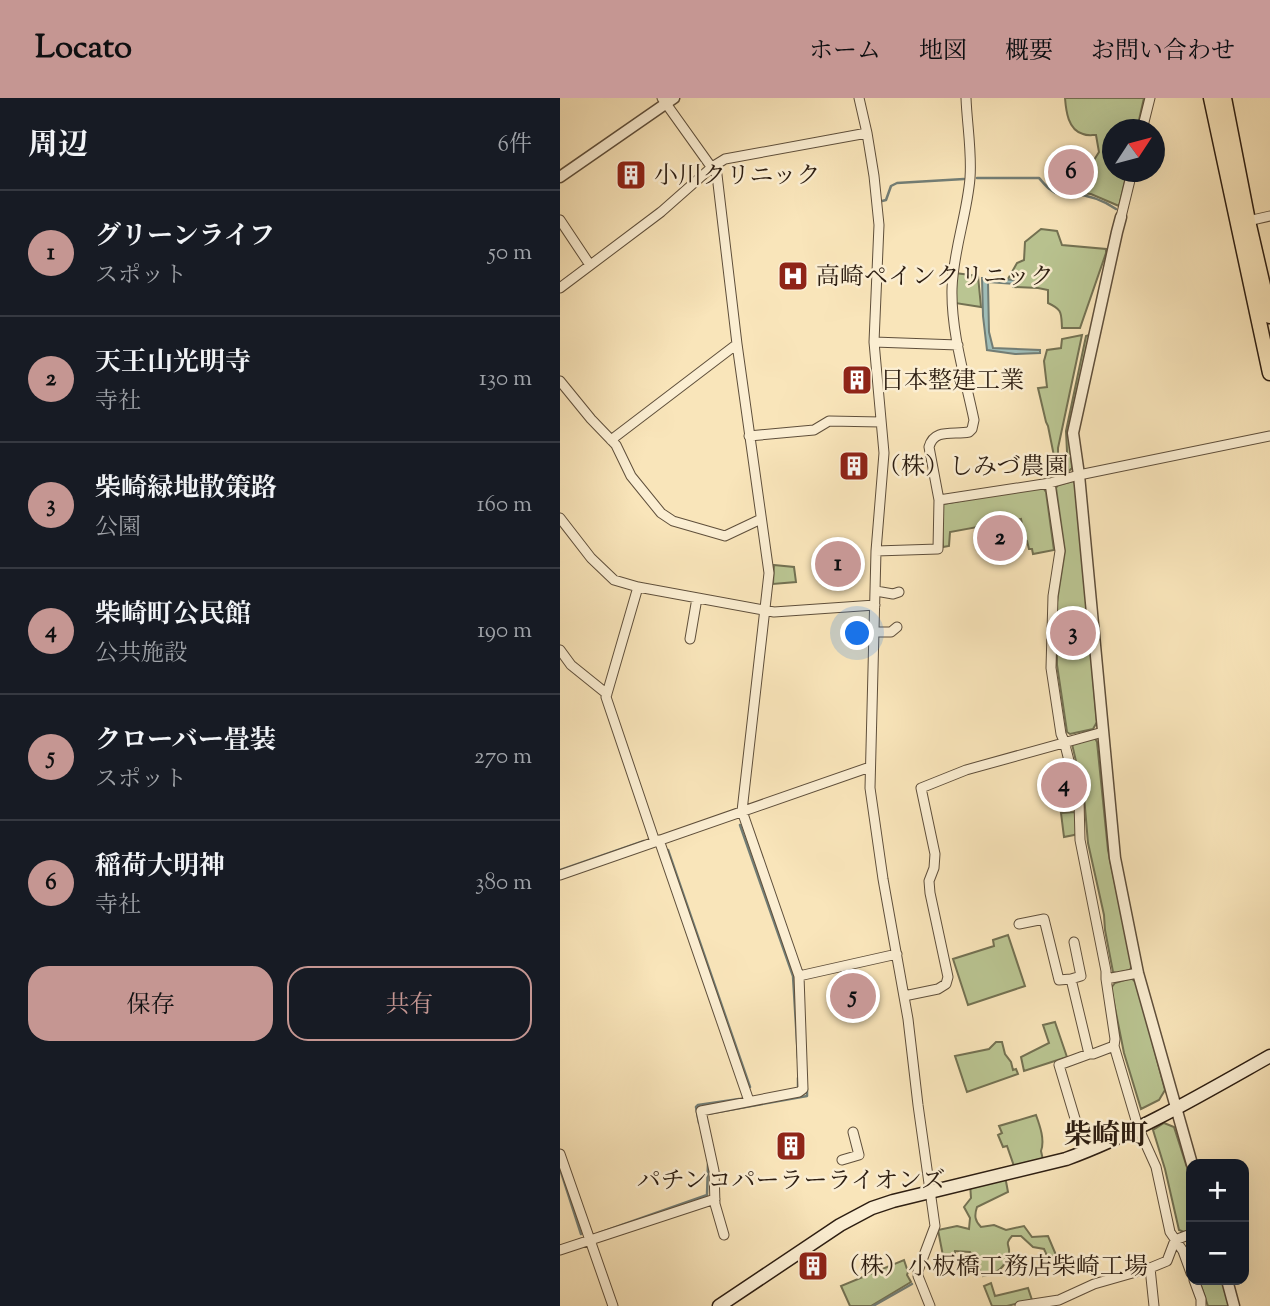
<!DOCTYPE html>
<html lang="ja">
<meta charset="utf-8">
<style>
body{margin:0;font-family:"Sorts Mill Goudy","Noto Serif JP",serif;background:#20242c;color:#f1f3f6}
.controls{position:absolute;right:21px;bottom:21px;display:grid;overflow:hidden;border-radius:14px;box-shadow:0 7px 28px #0002}
.controls button{width:63px;height:63px;display:grid;place-items:center;padding:0;border:0;border-bottom:2px solid #363941;background:#171b24;color:#f1f3f6;font:35px sans-serif}
.compass{position:absolute;left:542px;top:21px;width:63px;height:63px;border-radius:50%;background:#171b24;box-shadow:0 7px 28px #0002;rotate:54deg}
.you{position:absolute;left:298px;top:536px;width:24px;height:24px;margin:-18px;border:5px solid #fff;border-radius:50%;background:#1a73e8;box-shadow:0 0 0 10px #1a73e833}
.badge{display:grid;place-items:center;width:46px;height:46px;border-radius:50%;background:#c59692;color:#111;font-size:23px;font-weight:700}
.pin{position:absolute;translate:-50% -50%;border:4px solid #fff;box-shadow:0 2px 7px #0006}
.list{margin:0;padding:0;list-style:none}
h2{display:flex;justify-content:space-between;align-items:center;height:91px;margin:0;padding:0 28px;font-size:30px}
h2 small{font-size:23px;font-weight:400;color:#9ea1a6}
.list li{display:grid;grid-template-columns:46px 1fr auto;gap:21px;align-items:center;box-sizing:border-box;height:126px;padding:0 28px;border-top:2px solid #363941}
.list b{display:block;font-size:26px;white-space:nowrap}
.list p{margin:0;font-size:23px;white-space:nowrap;color:#9ea1a6}
.list em{font-size:23px;font-style:normal;color:#9ea1a6}
.actions{display:flex;gap:14px;padding:21px 28px}
.actions a{flex:1;padding:16px 0;border:2px solid #c59692;border-radius:21px;text-align:center;font-size:24px;color:#c59692}
.actions .main{background:#c59692;color:#111}
.map{position:relative;flex:none;width:710px;height:1208px;overflow:hidden}
header{display:flex;align-items:center;gap:42px;box-sizing:border-box;height:98px;padding:0 35px;background:#c59692;color:#111}
header strong{font-size:33px}
nav{display:flex;gap:38px;margin-inline-start:auto;font-size:24px}
main{display:flex}
aside{flex:1;background:#171b24}
.map>svg:first-child{display:block}
</style>
<header>
<strong>Locato</strong>
<nav><a>ホーム</a><a>地図</a><a>概要</a><a>お問い合わせ</a></nav>
</header>
<main>
<aside>
<h2>周辺<small>6件</small></h2>
<ul class="list">
<li><span class="badge">1</span><div><b>グリーンライフ</b><p>スポット</p></div><em>50 m</em></li>
<li><span class="badge">2</span><div><b>天王山光明寺</b><p>寺社</p></div><em>130 m</em></li>
<li><span class="badge">3</span><div><b>柴崎緑地散策路</b><p>公園</p></div><em>160 m</em></li>
<li><span class="badge">4</span><div><b>柴崎町公民館</b><p>公共施設</p></div><em>190 m</em></li>
<li><span class="badge">5</span><div><b>クローバー畳装</b><p>スポット</p></div><em>270 m</em></li>
<li><span class="badge">6</span><div><b>稲荷大明神</b><p>寺社</p></div><em>380 m</em></li>
</ul>
<div class="actions"><a class="main">保存</a><a>共有</a></div>
</aside>
<div class="map">
<svg width="710" height="1208" viewBox="0 0 710 1208">
<rect width="100%" height="100%" fill="#f9e5ba"/>
<filter id="stains"><feTurbulence type="fractalNoise" baseFrequency=".00286" numOctaves="4"/><feColorMatrix values="0 0 0 0 .2 0 0 0 0 .09 0 0 0 0 .02 0 0 0 .5 -.17"/></filter>
<radialGradient id="worn" r=".72"><stop offset=".6" stop-color="#630" stop-opacity="0"/><stop offset="1" stop-color="#630" stop-opacity=".3"/></radialGradient>
<path fill="#bac592" stroke="#737152" stroke-width="2" d="M 505,0 L 584,0 L 577,31 L 552,32 L 552,74 L 567,74 L 559,108 L 531,96 L 494,93 L 491,87 L 521,79 L 522,71 L 526,64 L 534,62 L 539,54 L 536,37 C 532,37 527,38 523,36 C 508,32 506,13 505,0 Z
M 481,131 L 497,133 L 502,147 L 546,151 L 546,155 L 520,230 L 502,230 C 501,215 503,212 488,205 L 488,192 L 478,190 L 453,189 L 448,181 L 457,165 L 464,162 L 465,144 Z
M 395,175 L 418,178 L 421,209 L 395,205 Z
M 532,236 L 510,335 L 512,370 L 508,374 L 506,333 L 526,238 Z
M 522,237 L 498,350 L 498,378 L 488,328 L 486,324 L 478,290 L 487,289 L 484,263 L 487,252 L 501,250 L 502,241 Z
M 513,383 L 516,387 L 537,624 L 533,631 L 510,636 L 507,634 L 497,567 L 497,504 L 505,453 L 496,390 L 498,387 Z
M 467,391 L 484,391 L 486,394 L 494,452 L 473,456 L 472,451 L 469,451 L 467,443 L 465,442 L 461,421 L 390,434 L 389,448 L 383,449 L 381,408 L 383,406 Z
M 214,467 L 234,469 L 236,484 L 213,486 Z
M 535,640 L 537,644 L 548,752 L 572,867 L 570,872 L 557,875 L 553,874 L 545,832 L 544,817 L 528,745 L 524,698 L 512,646 Z
M 515,714 L 517,735 L 514,737 L 504,739 L 501,715 Z
M 448,837 L 465,888 L 408,907 L 393,861 L 434,848 L 433,842 Z
M 571,880 L 577,885 L 605,992 L 599,1002 L 581,1011 L 564,955 L 551,890 L 555,885 Z
M 495,924 L 507,959 L 464,973 L 461,959 L 489,945 L 483,927 Z
M 436,944 L 442,944 L 445,956 L 451,964 L 453,972 L 456,971 L 458,976 L 407,994 L 395,958 L 429,951 Z
M 476,1017 C 480,1028 485,1042 481,1053 L 483,1062 L 454,1068 L 447,1048 L 443,1049 L 438,1037 L 442,1035 L 439,1028 Z
M 604,1025 L 614,1029 L 631,1082 L 631,1132 L 624,1134 L 619,1132 L 605,1071 L 593,1032 Z
M 445,1078 L 448,1094 L 417,1109 C 414,1118 415,1123 421,1129 L 434,1127 L 446,1132 L 464,1128 L 472,1139 L 488,1138 L 496,1157 L 488,1160 L 484,1151 L 473,1149 L 461,1138 L 452,1138 C 444,1147 450,1146 449,1155 C 449,1157 448,1159 447,1161 C 442,1173 435,1175 423,1178 L 410,1154 L 395,1153 L 395,1161 L 384,1163 L 378,1132 L 397,1128 L 409,1131 L 410,1120 L 404,1109 L 411,1100 L 410,1085 Z
M 344,1162 L 348,1174 L 347,1177 L 351,1184 L 311,1208 L 290,1208 L 281,1188 Z
M 639,1182 L 662,1182 L 670,1208 L 648,1208 Z
M 431,1185 L 435,1198 L 468,1190 L 472,1202 L 447,1208 L 432,1208 L 424,1188 Z"/>
<path fill="#a0bdb7" stroke="#727d75" stroke-width="2" d="M 422,180 L 454,182 L 454,186 L 428,184 L 429,234 L 433,250 L 480,252 L 480,255 L 455,256 L 427,252 L 423,218 Z"/>
<g fill="none" stroke-linecap="round" stroke-linejoin="round">
<path stroke="#727d75" stroke-width="2.5" d="M 417,80 L 479,80 C 482,83 486,89 491,92 C 498,98 505,96 513,96 C 528,97 543,102 556,111
M 322,103 L 326,102 L 331,88 L 337,85 L 404,81
M 180,727 L 233,878 L 238,960
M 108,752 L 190,989
M 0,772 L 84,743
M 238,980 L 238,988
M 147,1016 L 247,998 L 247,991
M 139,1025 L 136,1009 L 138,1007 L 179,1001
M 0,1071 L 21,1136
M 39,1135 L 147,1097 L 148,1066
M 313,1208 L 352,1186"/>
<g stroke="#5f4f3b" stroke-width="11">
<path id="minor" d="M 102,0 L 157,77 L 177,246 L 209,475 L 182,713 L 239,878 L 243,991 L 239,994 L 141,1013 L 154,1073 L 155,1106 L 164,1137
M 299,0 L 307,35 L 314,78 L 319,127 L 314,244 L 324,355 L 316,453 L 310,690 L 323,781 L 348,921 L 358,1007 L 375,1128 L 358,1173 L 358,1178 L 370,1208
M 582,32 L 590,0
M 561,119 L 572,74
M 0,122 L 30,167
M 688,123 L 710,118
M 0,190 L 101,114 L 152,69 L 165,61 L 307,35
M 314,244 L 398,247
M 0,283 L 31,321 L 56,347 L 71,378 L 101,415 L 113,423 L 165,438 L 201,421
M 189,338 L 254,332 L 269,323 L 321,324
M 51,342 L 177,246
M 490,385 L 500,453 L 493,498 L 491,570 L 501,636 L 504,643 L 519,702 L 520,742 L 546,873 L 546,881 L 555,941 L 554,948 L 578,1029 L 596,1069 L 610,1134 L 623,1153 L 631,1175
M 379,402 L 369,349 C 374,330 394,337 409,334 L 412,331 L 414,322 C 405,279 391,234 392,191 C 393,153 407,117 410,80 C 412,54 407,26 406,0
M 0,420 L 31,460 L 54,482 L 78,489 L 214,514 L 315,507
M 316,453 L 378,451 L 379,402 L 490,385 L 519,377 L 710,338
M 78,489 L 46,599 L 95,744
M 316,493 L 333,496 L 339,494
M 315,534 L 331,534 L 337,529
M 130,541 L 137,500
M 0,552 L 11,567 L 47,596
M 99,742 L 189,1003
M 0,777 L 310,669
M 459,826 L 484,821 L 499,882 L 511,881 L 521,878 L 514,844
M 239,878 L 337,856
M 511,881 L 529,956 L 499,967 L 525,1054
M 546,881 L 578,875
M 344,898 L 378,891 L 386,886 L 388,879 L 370,795 L 369,783 L 374,770 L 375,756 L 361,690 L 406,672 L 543,634
M 529,956 L 533,956 L 554,948
M 0,1056 L 53,1208
M 282,1062 L 299,1057 L 293,1034
M 0,1152 L 155,1101
M 590,1170 L 594,1208
M 634,1182 L 641,1201 L 641,1208
M 460,1208 L 499,1202 L 534,1186 L 590,1170 L 607,1163 L 615,1142 L 631,1136"/>
</g>
<g stroke="#5f4f3b" stroke-width="13">
<path id="tertiary" d="M 0,79 L 114,0
M 561,119 L 557,134 L 513,335 L 519,377 L 555,760 L 578,875 L 632,1066
M 667,1182 L 674,1208"/>
</g>
<g stroke="#2c1d11" stroke-width="15">
<path id="secondary" d="M 159,1208 L 280,1127 L 312,1110 L 333,1103 L 506,1061 C 575,1036 646,994 710,958"/>
</g>
<g stroke="#2c1d11" stroke-width="17">
<path id="trunk" d="M 651,0 L 710,275
M 664,0 L 688,123 L 710,218"/>
</g>
<use href="#minor" stroke="#fbeed2" stroke-width="9"/>
<use href="#tertiary" stroke="#fbeed2" stroke-width="10"/>
<use href="#secondary" stroke="#fbeed2" stroke-width="12"/>
<use href="#trunk" stroke="#f9e5ba" stroke-width="14"/>
</g>
<defs>
<g id="building-square" transform="scale(1.575)"><rect x="-9" y="-9" width="18" height="18" rx="4" fill="#8f2418" stroke="#fbeed2"/><path d="M-4-6H4V6H1V3H-1V6H-4ZM-2.5-4.3h1.7v1.8h-1.7ZM.8-4.3h1.7v1.8H.8ZM-2.5-1h1.7V.8h-1.7ZM.8-1h1.7V.8H.8Z" fill="#fff"/></g>
<g id="hospital-square" transform="scale(1.575)"><rect x="-9" y="-9" width="18" height="18" rx="4" fill="#8f2418" stroke="#fbeed2"/><path d="M-5-5h3v3.5h4V-5h3V5h-3V1.5h-4V5h-3Z" fill="#fff"/></g>
</defs>
<g fill-rule="evenodd">
<use href="#building-square" x="71" y="77"/>
<use href="#hospital-square" x="233" y="178"/>
<use href="#building-square" x="297" y="282"/>
<use href="#building-square" x="294" y="368"/>
<use href="#building-square" x="231" y="1048"/>
<use href="#building-square" x="253" y="1168"/>
</g>
<g text-anchor="middle" stroke-width="5" stroke-linejoin="round" paint-order="stroke">
<g font-size="24" fill="#2c1d11" stroke="#fbeed2" text-anchor="start">
<text x="94" y="85">小川クリニック</text>
<text x="256" y="186">高崎ペインクリニック</text>
<text x="320" y="290">日本整建工業</text>
<text x="317" y="376">（株）しみづ農園</text>
<text x="231" y="1090" text-anchor="middle">パチンコパーラーライオンズ</text>
<text x="276" y="1176">（株）小板橋工務店柴崎工場</text>
</g>
<g font-size="28" font-weight="bold" fill="#2c1d11" stroke="#fbeed2">
<text x="546" y="1046">柴崎町</text>
</g>
</g>
<rect width="100%" height="100%" filter="url(#stains)"/>
<rect width="100%" height="100%" fill="url(#worn)"/>
</svg>
<div class="controls">
<button>+</button>
<button>−</button>
</div>
<svg class="compass" viewBox="-18 -18 36 36"><path d="M0-13l5 13h-10z" fill="#e53935"/><path d="M0 13l5-13h-10z" fill="#9ea1a6"/></svg>
<div class="you"></div>
<div class="pin badge" style="left:278px;top:466px">1</div>
<div class="pin badge" style="left:440px;top:440px">2</div>
<div class="pin badge" style="left:513px;top:535px">3</div>
<div class="pin badge" style="left:504px;top:687px">4</div>
<div class="pin badge" style="left:293px;top:898px">5</div>
<div class="pin badge" style="left:511px;top:74px">6</div>
</div>
</main>
